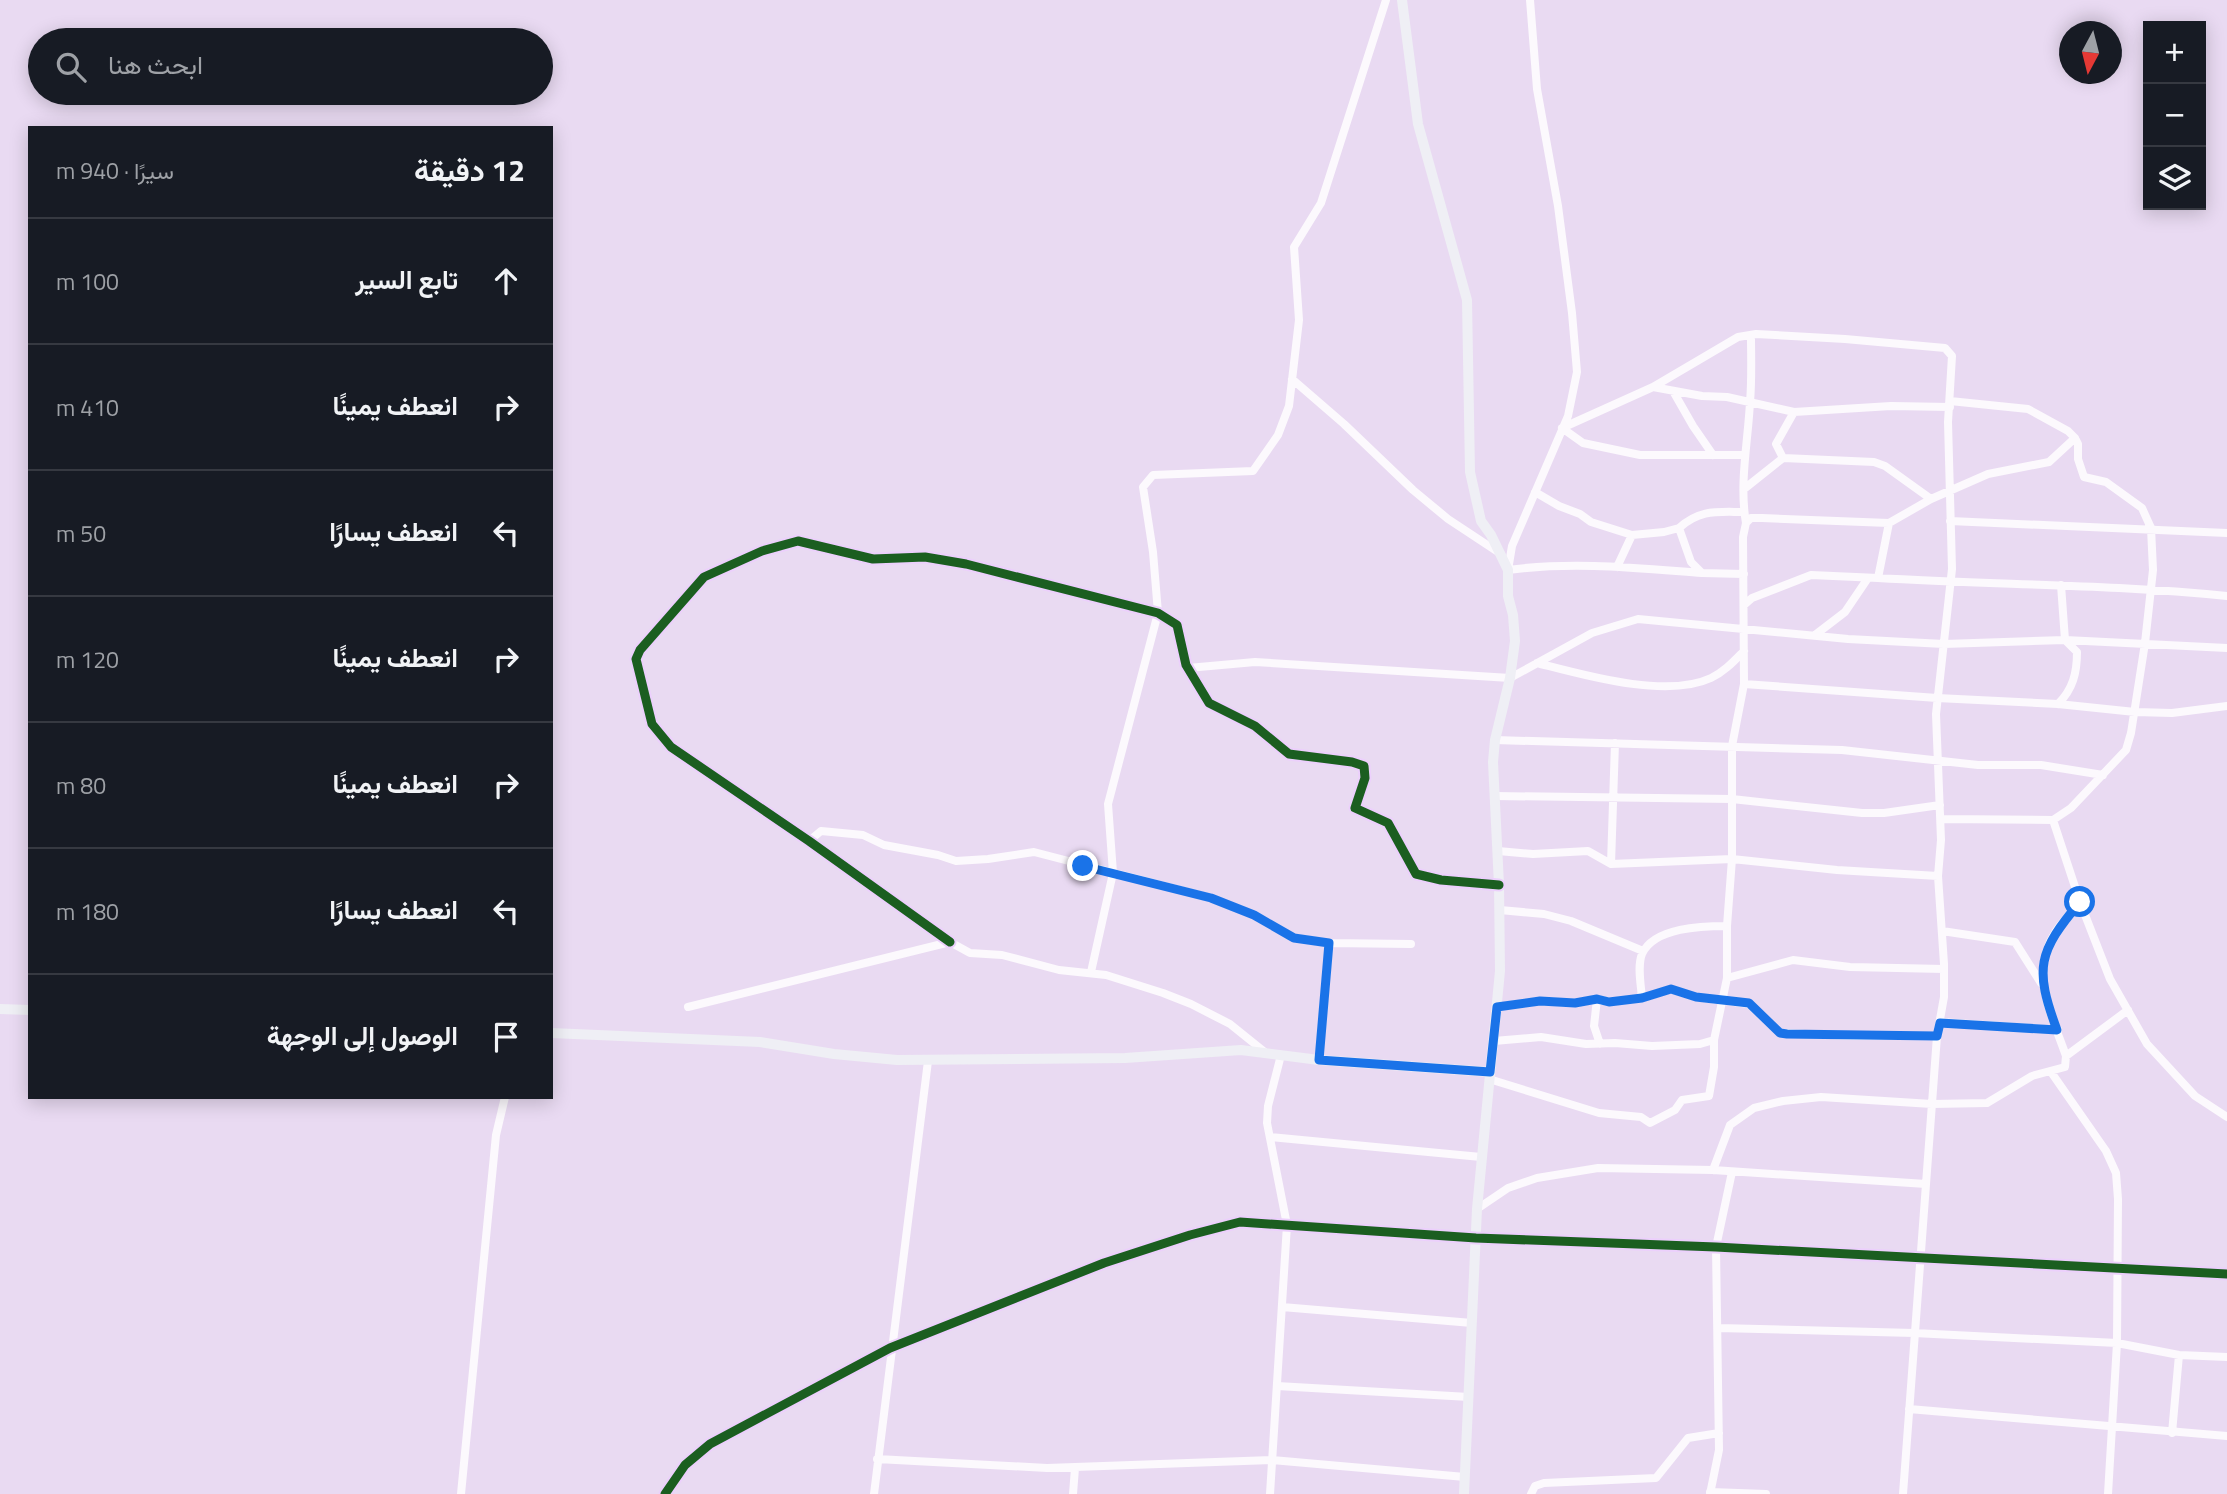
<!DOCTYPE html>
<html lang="ar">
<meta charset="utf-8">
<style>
body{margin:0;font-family:"Titillium Web",Vazirmatn,sans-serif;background:#20242c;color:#f1f3f6;direction:rtl}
.controls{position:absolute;right:21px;top:21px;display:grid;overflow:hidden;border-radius:0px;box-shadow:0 4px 18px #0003}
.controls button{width:63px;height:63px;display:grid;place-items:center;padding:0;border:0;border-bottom:2px solid #363941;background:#171b24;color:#f1f3f6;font:35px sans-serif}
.compass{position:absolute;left:2059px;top:21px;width:63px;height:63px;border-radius:50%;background:#171b24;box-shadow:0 4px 18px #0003;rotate:187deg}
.stop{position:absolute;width:21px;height:21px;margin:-16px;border:5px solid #1a73e8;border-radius:50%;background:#fff}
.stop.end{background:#1a73e8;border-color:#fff;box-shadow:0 2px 7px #0008}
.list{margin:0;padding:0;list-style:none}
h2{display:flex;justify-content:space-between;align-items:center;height:91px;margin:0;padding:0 28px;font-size:30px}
h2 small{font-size:23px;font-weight:400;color:#9ea1a6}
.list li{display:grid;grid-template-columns:46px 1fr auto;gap:21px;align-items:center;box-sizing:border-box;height:126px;padding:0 28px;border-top:2px solid #363941}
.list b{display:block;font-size:26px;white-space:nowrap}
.list em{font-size:23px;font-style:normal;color:#9ea1a6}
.icon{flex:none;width:38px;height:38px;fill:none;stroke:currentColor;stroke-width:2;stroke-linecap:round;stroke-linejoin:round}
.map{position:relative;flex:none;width:2227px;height:1494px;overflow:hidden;direction:ltr}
.search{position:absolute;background:#171b24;box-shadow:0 4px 18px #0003;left:28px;top:28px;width:525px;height:77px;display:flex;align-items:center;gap:18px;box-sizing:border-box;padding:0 24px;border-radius:38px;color:#9ea1a6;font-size:26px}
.panel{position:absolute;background:#171b24;box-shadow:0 4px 18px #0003;left:28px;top:126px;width:525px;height:973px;border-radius:0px;direction:rtl}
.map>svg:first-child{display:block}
</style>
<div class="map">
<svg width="2227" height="1494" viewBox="0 0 2227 1494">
<rect width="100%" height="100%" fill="#e9daf2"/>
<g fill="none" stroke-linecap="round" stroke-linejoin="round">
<path stroke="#fcf9fd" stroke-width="8" d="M 1530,0 L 1537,89 L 1558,206 L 1572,313 L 1577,372 L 1568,416 L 1512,546 L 1508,570 C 1573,561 1637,568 1702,573
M 1292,379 L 1344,424 L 1413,490 L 1448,519 L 1501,554
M 1653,387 L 1738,337 L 1756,334 L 1845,339 L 1945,348 L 1952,356 L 1948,422 L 1952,569 L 1936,714 L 1941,840 L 1938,876 L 1944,964 L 1944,997 L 1937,1036 L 1903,1494
M 1673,391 L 1693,426 L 1713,455
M 1562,428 L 1653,387 L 1702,396 L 1727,397 L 1794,412
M 1562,428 L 1583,443 L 1640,455 L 1745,455
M 1783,458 L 1776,444 L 1794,412 L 1891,406 L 1950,407
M 1744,489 L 1783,458 L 1874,462 L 1885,466 L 1931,499
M 1535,492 L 1559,506 L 1580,514 L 1591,522 L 1632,535 L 1664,532 L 1679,528 L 1691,562 L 1702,573 L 1744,574
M 1950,521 L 2227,533
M 1746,523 C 1739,484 1748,442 1750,402 C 1752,380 1751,357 1751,335
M 1679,528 C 1700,509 1717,512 1744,512
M 1617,567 L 1632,535
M 1878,578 C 1994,585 2111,584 2227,596
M 1744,605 L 1752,598 L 1811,575 L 1878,578 L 1889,523 L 1931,499 L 1988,474 L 2049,462 L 2075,438
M 1815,635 L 1845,612 L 1868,578
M 1537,663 C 1584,675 1666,699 1711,678 C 1724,672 1734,661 1744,651
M 1188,668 L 1255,662 L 1510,678 L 1592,633 L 1638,619 L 1848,639 L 1944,644 L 2065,640 L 2227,648
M 1744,684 L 1937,698 L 2058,704 L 2135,712 L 2172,713 L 2227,706
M 2058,704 C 2073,689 2077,673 2077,652 L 2065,640 L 2061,585
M 1495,740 L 1842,750 L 1978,765 L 2041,765 L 2103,775
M 1495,796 L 1732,799 L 1862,813 L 1884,813 L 1940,805
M 1941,819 L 2053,820 L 2071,808 L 2126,750 L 2131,733 L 2145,643 L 2153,570 L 2151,528 L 2142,508 L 2106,482 L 2084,477 L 2078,459 L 2078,444 L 2075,438 L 2068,431 L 2028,409 L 1950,401
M 2053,820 L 2080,902 L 2110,979 L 2147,1044 L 2195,1096 L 2227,1117
M 809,841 L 821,831 L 863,835 L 884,845 L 938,855 L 956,861 L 988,859 L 1034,852 L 1211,898 L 1254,915 L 1294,938 L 1329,943
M 1498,851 L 1533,854 L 1588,851 L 1611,864 L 1732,859 L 1837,870 L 1938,876
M 1611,864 L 1615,743
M 1500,910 L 1544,914 L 1571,921 L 1643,951
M 1942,931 L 2015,942 L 2041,983
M 950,942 L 809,841 L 671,747 L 652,724 L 636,659 L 640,650 L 704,577 L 762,551 L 798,541 L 873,559 L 925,557 L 966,564 L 1158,613 L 1177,625 L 1186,665 L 1209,703 L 1255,726 L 1289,754 L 1352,762 L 1364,766 L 1365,778 L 1355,808 L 1388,823 L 1416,874 L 1441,880 L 1499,885
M 1091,972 L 1113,873 L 1108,804 L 1158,613 L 1153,552 L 1143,487 L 1153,475 L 1253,471 L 1278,435 L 1289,406 L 1299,320 L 1294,247 L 1321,203 L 1386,0
M 1727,978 L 1793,960 L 1850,967 L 1944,969
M 1642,998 C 1641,985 1637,966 1642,954 C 1654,927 1703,926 1727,926
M 1597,999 L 1594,1026 L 1600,1044
M 688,1007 L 950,942 L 970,953 L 1002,955 L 1059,970 L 1106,975 L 1163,993 L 1191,1004 L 1230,1024 L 1266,1053
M 1497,1007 L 1540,1001 L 1575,1003 L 1597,999 L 1609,1002 L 1642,998 L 1671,989 L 1696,997 L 1749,1004 L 1780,1033 L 1855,1036 L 1937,1036
M 1940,1022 L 2058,1030
M 1494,1041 L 1541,1037 L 1586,1044 L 1615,1043 L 1652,1046 L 1700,1044 L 1714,1040
M 2066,1056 C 2052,1015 2028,973 2056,931 C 2063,921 2072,912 2080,902
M 1319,1060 L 1329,943 L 1411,944
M 2051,1072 L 2106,1151 L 2116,1173 L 2118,1199 L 2117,1343 L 2108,1494
M 1489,1079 L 1599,1113 L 1641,1117 L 1650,1123 L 1675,1110 L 1682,1100 L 1709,1096 L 1714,1067 L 1714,1040 L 1727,978 L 1727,926 L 1732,859 L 1732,746 L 1744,684 L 1743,537 L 1746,523 L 1751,518 L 1762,518 L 1889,523
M 1270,1137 L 1481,1157
M 1713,1170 L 1730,1125 L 1754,1108 L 1783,1101 L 1821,1097 L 1932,1104 L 1987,1103 L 2032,1076 L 2065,1067 L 2066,1056 L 2128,1010
M 1477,1209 L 1508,1188 L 1537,1178 L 1598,1168 L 1713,1170 L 1926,1184
M 1282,1307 L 1472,1323
M 1718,1328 L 1914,1333 L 2117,1343 L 2179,1355 L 2227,1357
M 1277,1386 L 1469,1397
M 1909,1409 L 2227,1436
M 2172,1433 L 2179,1355
M 877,1459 L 1047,1468 L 1272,1460 L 1465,1477
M 1710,1492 L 1766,1494
M 461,1494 L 496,1135 L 505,1097
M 665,1494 L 685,1465 L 710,1444 L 890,1348 L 1104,1263 L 1190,1235 L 1240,1222 L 1476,1238 L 1716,1247 L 2227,1274
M 874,1494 L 928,1061
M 1073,1494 L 1075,1468
M 1270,1494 L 1287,1225 L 1267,1123 L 1268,1106 L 1281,1055
M 1531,1494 L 1535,1486 L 1544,1483 L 1656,1478 L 1688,1438 L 1719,1433
M 1710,1494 L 1719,1450 L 1716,1247 L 1732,1172"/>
<path stroke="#efeff5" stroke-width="10" d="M 1402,0 L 1418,124 L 1467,300 L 1470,472 L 1481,521 L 1491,535 L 1508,570 L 1508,596 L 1513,615 L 1515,641 L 1510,678 L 1495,740 L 1493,762 L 1499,885 L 1500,971 L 1477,1209 L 1464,1494
M 0,1009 L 30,1010
M 551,1033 L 760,1042 L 834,1054 L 897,1060 L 1125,1058 L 1241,1050 L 1319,1060 L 1490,1072"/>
<g stroke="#ecd0fc" stroke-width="13">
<path id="cycleway" d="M 950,942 L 809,841 L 671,747 L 652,724 L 636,659 L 640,650 L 704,577 L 762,551 L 798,541 L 873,559 L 925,557 L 966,564 L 1158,613 L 1177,625 L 1186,665 L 1209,703 L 1255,726 L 1289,754 L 1352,762 L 1364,766 L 1365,778 L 1355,808 L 1388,823 L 1416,874 L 1441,880 L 1499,885
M 665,1494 L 685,1465 L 710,1444 L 890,1348 L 1104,1263 L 1190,1235 L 1240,1222 L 1476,1238 L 1716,1247 L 2227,1274"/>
</g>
<use href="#cycleway" stroke="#1b5e20" stroke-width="9"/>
</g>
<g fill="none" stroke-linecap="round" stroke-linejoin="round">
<path stroke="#1a73e8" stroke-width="9" d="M 1083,866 L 1211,898 L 1254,915 L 1294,938 L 1329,943 L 1319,1060 L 1490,1072 L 1497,1007 L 1540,1001 L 1575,1003 L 1597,999 L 1609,1002 L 1642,998 L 1671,989 L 1696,997 L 1749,1003 L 1780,1033 L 1787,1034 L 1937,1036 L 1940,1023 L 2057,1030 C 2034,968 2038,952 2080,902"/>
</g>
</svg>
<div class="controls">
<button>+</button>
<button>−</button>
<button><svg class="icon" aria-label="layers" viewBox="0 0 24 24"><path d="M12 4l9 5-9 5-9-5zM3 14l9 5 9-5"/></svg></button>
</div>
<svg class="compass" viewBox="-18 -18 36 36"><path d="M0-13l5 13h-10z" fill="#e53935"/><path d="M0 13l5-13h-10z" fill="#9ea1a6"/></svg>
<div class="stop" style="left:2080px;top:902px"></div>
<div class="stop end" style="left:1083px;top:866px"></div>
<div class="search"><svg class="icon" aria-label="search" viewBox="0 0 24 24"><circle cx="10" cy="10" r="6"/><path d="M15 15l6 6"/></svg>ابحث هنا</div>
<section class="panel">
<h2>12 دقيقة<small>سيرًا · 940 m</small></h2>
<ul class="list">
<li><svg class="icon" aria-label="ahead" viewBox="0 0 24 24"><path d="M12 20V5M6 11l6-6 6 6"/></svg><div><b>تابع السير</b></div><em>100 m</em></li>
<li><svg class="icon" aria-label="right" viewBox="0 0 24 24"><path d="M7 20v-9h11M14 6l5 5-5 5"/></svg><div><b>انعطف يمينًا</b></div><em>410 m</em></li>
<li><svg class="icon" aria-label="left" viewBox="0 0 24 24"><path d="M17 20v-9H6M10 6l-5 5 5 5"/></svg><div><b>انعطف يسارًا</b></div><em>50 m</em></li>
<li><svg class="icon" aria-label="right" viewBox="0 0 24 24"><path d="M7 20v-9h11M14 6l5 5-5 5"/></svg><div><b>انعطف يمينًا</b></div><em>120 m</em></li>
<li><svg class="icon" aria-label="right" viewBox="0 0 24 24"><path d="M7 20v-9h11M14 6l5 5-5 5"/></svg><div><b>انعطف يمينًا</b></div><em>80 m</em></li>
<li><svg class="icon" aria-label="left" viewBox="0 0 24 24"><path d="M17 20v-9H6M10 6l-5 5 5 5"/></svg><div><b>انعطف يسارًا</b></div><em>180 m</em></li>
<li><svg class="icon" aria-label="arrive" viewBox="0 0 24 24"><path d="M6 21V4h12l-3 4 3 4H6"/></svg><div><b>الوصول إلى الوجهة</b></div></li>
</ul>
</section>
</div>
